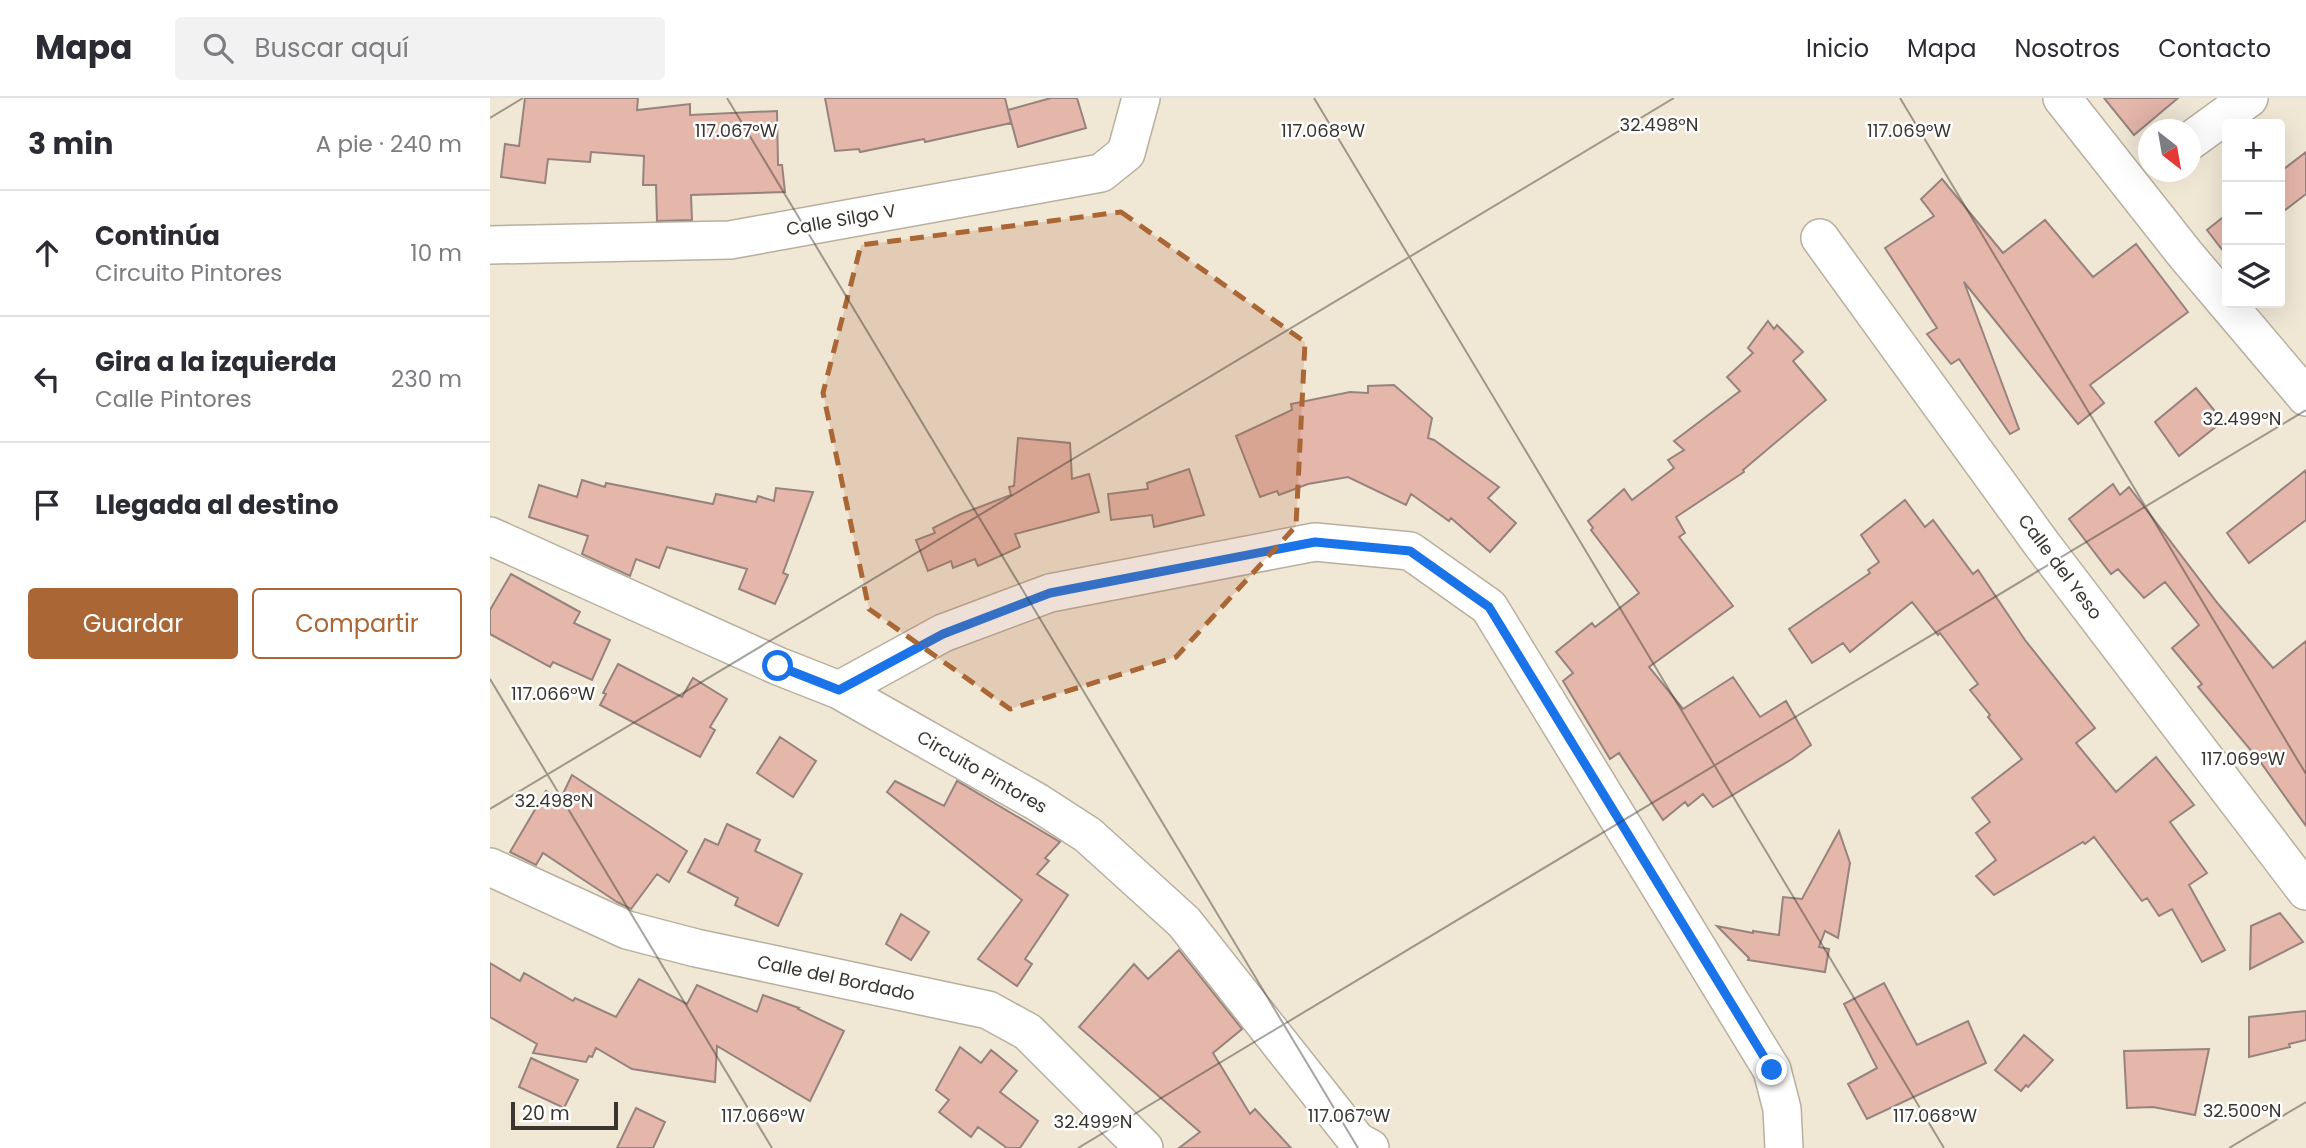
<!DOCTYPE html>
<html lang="es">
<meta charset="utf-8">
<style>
body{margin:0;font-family:Poppins,sans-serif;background:#f2f2f3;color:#2b2b33}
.controls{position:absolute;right:21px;top:21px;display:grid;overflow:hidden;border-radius:7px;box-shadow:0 7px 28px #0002}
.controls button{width:63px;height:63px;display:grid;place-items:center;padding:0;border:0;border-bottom:2px solid #e1e1e2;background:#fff;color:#2b2b33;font:35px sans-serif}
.compass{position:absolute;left:1648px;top:21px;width:63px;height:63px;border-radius:50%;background:#fff;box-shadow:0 7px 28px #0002;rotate:149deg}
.scale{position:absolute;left:21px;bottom:18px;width:107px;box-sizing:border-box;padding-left:7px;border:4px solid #39352f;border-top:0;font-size:19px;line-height:24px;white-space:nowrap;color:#39352f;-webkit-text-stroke:5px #fff;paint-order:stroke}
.stop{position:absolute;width:21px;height:21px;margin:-16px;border:5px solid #1a73e8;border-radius:50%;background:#fff}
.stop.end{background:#1a73e8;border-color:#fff;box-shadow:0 2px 7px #0008}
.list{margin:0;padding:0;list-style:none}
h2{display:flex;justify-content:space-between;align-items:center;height:91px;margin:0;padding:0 28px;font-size:30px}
h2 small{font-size:23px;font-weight:400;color:#7c7c81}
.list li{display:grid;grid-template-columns:46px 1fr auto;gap:21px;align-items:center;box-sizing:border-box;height:126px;padding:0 28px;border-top:2px solid #e1e1e2}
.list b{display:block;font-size:26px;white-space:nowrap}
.list p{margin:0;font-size:23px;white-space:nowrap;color:#7c7c81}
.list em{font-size:23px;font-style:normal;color:#7c7c81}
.actions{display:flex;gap:14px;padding:21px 28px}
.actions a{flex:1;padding:16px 0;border:2px solid #aa6635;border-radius:7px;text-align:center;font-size:24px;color:#aa6635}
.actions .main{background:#aa6635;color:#fff}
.icon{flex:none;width:38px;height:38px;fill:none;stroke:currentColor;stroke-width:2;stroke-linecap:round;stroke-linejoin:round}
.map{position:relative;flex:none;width:1816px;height:1050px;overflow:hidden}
header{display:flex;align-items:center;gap:42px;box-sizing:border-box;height:98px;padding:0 35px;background:#fff;border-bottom:2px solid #e1e1e2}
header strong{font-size:33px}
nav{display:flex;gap:38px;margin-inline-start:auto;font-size:24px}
.search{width:490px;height:63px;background:#f2f2f3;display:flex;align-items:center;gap:18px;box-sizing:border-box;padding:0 24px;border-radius:7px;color:#7c7c81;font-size:26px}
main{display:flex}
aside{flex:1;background:#fff}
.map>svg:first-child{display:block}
</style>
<header>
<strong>Mapa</strong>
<div class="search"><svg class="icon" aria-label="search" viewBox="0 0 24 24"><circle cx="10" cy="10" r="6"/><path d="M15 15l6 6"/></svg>Buscar aquí</div>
<nav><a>Inicio</a><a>Mapa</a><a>Nosotros</a><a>Contacto</a></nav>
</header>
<main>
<aside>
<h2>3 min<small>A pie · 240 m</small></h2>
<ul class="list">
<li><svg class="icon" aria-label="ahead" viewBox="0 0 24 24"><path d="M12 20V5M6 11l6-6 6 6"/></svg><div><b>Continúa</b><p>Circuito Pintores</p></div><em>10 m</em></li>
<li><svg class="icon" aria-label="left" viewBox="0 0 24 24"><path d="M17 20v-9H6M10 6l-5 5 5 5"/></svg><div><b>Gira a la izquierda</b><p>Calle Pintores</p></div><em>230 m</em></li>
<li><svg class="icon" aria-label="arrive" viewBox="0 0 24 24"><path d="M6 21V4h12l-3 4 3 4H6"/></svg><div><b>Llegada al destino</b></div></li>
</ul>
<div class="actions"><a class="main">Guardar</a><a>Compartir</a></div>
</aside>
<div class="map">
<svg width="1816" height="1050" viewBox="0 0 1816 1050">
<rect width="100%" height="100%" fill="#f0e7d5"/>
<path fill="#e5b6aa" stroke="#97837e" stroke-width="2" d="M 35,0 L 148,0 L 147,12 L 200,6 L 200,17 L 287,13 L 288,67 L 292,67 L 295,94 L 201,97 L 202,122 L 167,123 L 166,87 L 153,87 L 154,58 L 101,54 L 100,64 L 58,61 L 55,85 L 11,79 L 15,46 L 29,48 Z
M 335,0 L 515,0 L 521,25 L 435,44 L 434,41 L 370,54 L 369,51 L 345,53 Z
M 561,0 L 587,0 L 596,30 L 528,49 L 518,12 Z
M 1614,0 L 1688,0 L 1644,37 Z
M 1816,54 L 1816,96 L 1790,116 L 1790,74 Z
M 1452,81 L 1513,155 L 1555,122 L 1603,179 L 1646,146 L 1698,214 L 1600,287 L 1614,305 L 1588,326 L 1474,184 L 1529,331 L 1520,336 L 1469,261 L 1461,266 L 1437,236 L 1447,230 L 1395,150 L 1444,118 L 1431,101 Z
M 1737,116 L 1737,158 L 1717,132 Z
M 1278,223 L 1284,231 L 1287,227 L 1313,254 L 1303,263 L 1336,302 L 1253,372 L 1254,374 L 1186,419 L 1195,435 L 1189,439 L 1243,508 L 1159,569 L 1193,611 L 1243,579 L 1270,619 L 1296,603 L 1321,647 L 1302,661 L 1223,709 L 1213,696 L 1198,708 L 1195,704 L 1173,722 L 1129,655 L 1120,661 L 1073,583 L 1083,575 L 1066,554 L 1102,525 L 1105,529 L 1149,495 L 1101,432 L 1103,430 L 1098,423 L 1134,391 L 1142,402 L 1184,370 L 1178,362 L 1194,352 L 1184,343 L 1250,293 L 1237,279 L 1263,255 L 1258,250 Z
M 904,287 L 942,320 L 938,340 L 944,342 L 1009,389 L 998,400 L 1026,425 L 1000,454 L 961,420 L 959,423 L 921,396 L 916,407 L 858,379 L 818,386 L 789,397 L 787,393 L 770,399 L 746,338 L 802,312 L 801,306 L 860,294 L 878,295 L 878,288 Z
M 1706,290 L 1733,323 L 1689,358 L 1665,324 Z
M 528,340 L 580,345 L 582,381 L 599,376 L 609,414 L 525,436 L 530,449 L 488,468 L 485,461 L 463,470 L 461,463 L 438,473 L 426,442 L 445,435 L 443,430 L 471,416 L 521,397 L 519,389 L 524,388 Z
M 699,371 L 714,417 L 664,429 L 662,417 L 621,422 L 618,396 L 658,391 L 657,385 Z
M 1816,372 L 1816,422 L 1759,465 L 1737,435 Z
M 92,382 L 115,389 L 116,385 L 223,406 L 226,396 L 266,404 L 268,398 L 284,403 L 286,390 L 323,394 L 293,475 L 298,477 L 285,506 L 249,491 L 257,471 L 177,449 L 169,470 L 146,461 L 140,478 L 92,456 L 98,438 L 39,419 L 49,387 L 87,399 Z
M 1623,386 L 1630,397 L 1639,389 L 1729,507 L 1783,570 L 1816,543 L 1816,728 L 1769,662 L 1708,589 L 1712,586 L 1682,550 L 1709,527 L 1675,484 L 1654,500 L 1628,471 L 1621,476 L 1579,421 Z
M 1415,402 L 1435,429 L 1443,422 L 1483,476 L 1488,472 L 1535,542 L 1605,630 L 1586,645 L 1626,694 L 1666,659 L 1704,707 L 1680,724 L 1717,775 L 1699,787 L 1735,852 L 1712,864 L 1682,811 L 1669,818 L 1657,800 L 1652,803 L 1604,739 L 1595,746 L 1593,744 L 1504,797 L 1486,778 L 1506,762 L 1486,735 L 1500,724 L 1482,700 L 1532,661 L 1498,619 L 1500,617 L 1480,592 L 1488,586 L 1450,535 L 1448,537 L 1422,504 L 1360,554 L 1353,545 L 1322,565 L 1299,531 L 1380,475 L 1378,472 L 1389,464 L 1371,437 Z
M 21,476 L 90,514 L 84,525 L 120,542 L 102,582 L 63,564 L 60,569 L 0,536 L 0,512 Z
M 128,566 L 192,599 L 203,580 L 237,601 L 220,629 L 225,632 L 210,659 L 110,607 L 116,596 L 113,595 Z
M 290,639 L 326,663 L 303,699 L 267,675 Z
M 82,677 L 197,753 L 179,784 L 167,776 L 141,811 L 127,804 L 53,755 L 46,767 L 20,754 L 56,693 L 70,702 Z
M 405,683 L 454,708 L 467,683 L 570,744 L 555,760 L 559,763 L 547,776 L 578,797 L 535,861 L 542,866 L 527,888 L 488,861 L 532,802 L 397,694 Z
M 237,726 L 270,742 L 265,753 L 312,776 L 288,828 L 245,807 L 248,800 L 198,774 L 215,741 L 228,747 Z
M 1349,733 L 1360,765 L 1348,840 L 1335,833 L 1329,849 L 1339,851 L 1335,874 L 1258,862 L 1259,860 L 1227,828 L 1263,835 L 1263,833 L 1289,837 L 1293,799 L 1312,801 Z
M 1790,815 L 1813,844 L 1760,871 L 1761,828 Z
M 411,816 L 439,834 L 421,862 L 396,846 Z
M 689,852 L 752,931 L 723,955 L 760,1016 L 765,1011 L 801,1050 L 689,1050 L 710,1034 L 589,929 L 644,866 L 658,881 Z
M 0,865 L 30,883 L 34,875 L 83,903 L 85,900 L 126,919 L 149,881 L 197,906 L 207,887 L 267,914 L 273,897 L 309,910 L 308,911 L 354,933 L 320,1003 L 227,948 L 225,984 L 142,971 L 106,950 L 102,959 L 99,958 L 96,964 L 43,955 L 47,946 L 0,919 Z
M 1394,885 L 1427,947 L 1478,923 L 1496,965 L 1377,1021 L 1358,986 L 1387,970 L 1354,906 Z
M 1816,913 L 1816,942 L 1799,946 L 1800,949 L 1759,959 L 1759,919 Z
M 1534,937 L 1563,962 L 1538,989 L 1536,987 L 1531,993 L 1505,972 Z
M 470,949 L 491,965 L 501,952 L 527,973 L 510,994 L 548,1023 L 530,1050 L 517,1050 L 488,1029 L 481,1039 L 449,1014 L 459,1002 L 446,992 Z
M 1719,951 L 1705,1017 L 1663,1009 L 1637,1010 L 1634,953 Z
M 41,960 L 88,982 L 74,1010 L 29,989 Z
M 146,1010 L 175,1024 L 163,1050 L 127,1050 Z"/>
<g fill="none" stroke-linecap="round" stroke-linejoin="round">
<g stroke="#b8af9f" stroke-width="40">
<path id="minor" d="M 1572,0 L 1695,156 L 1816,299
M 1700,43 L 1759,0
M 1330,140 L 1551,445 L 1816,793
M 0,147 L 240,142 L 611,75 L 636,55 L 651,0
M 0,438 L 288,568 L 349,592 L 547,704 L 598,737 L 694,824 L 867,1043 L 880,1050
M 349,592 L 453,535 L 560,495 L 825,444 L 920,453 L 999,509 L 1282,972 L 1292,1011 L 1294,1050
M 0,769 L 137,832 L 206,850 L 498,912 L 538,934 L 654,1050"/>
</g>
<use href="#minor" stroke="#fff" stroke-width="37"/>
</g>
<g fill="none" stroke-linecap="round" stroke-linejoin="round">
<path stroke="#1a73e8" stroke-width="9" d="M 288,568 L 349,592 L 453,536 L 560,495 L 825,444 L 920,453 L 999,509 L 1282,972"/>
</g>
<path fill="#aa6635" fill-opacity="0.2" stroke="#aa6635" stroke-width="5" stroke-dasharray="14 9" stroke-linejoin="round" d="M 631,114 L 815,244 L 806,428 L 686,559 L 520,611 L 379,511 L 333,295 L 371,147 Z"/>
<path fill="none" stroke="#39352f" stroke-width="2" stroke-opacity="0.45" d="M 237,0 L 868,1050M 824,0 L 1454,1050M 1410,0 L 1816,676M 0,20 L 33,0M 0,581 L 282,1050M 0,711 L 1184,0M 588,1050 L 1816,312M 1739,1050 L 1816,1004"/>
<g text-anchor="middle" stroke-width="5" stroke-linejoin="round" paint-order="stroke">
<g font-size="18" fill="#39352f" stroke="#fff">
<text transform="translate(351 122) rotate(-10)" y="6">Calle Silgo V</text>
<text transform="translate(1570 469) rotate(53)" y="6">Calle del Yeso</text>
<text transform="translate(492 674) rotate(30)" y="6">Circuito Pintores</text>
<text transform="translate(346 880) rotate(12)" y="6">Calle del Bordado</text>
</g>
</g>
<g font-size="18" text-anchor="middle" fill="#39352f" stroke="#fff" stroke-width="5" stroke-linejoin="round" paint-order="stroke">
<text x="1169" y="33">32.498°N</text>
<text x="246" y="39">117.067°W</text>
<text x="833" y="39">117.068°W</text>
<text x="1419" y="39">117.069°W</text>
<text x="1752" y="327">32.499°N</text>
<text x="63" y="602">117.066°W</text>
<text x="1753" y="667">117.069°W</text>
<text x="64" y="709">32.498°N</text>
<text x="1752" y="1019">32.500°N</text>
<text x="273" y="1024">117.066°W</text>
<text x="859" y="1024">117.067°W</text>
<text x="1445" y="1024">117.068°W</text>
<text x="603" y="1030">32.499°N</text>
</g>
</svg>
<div class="controls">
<button>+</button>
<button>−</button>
<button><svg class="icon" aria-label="layers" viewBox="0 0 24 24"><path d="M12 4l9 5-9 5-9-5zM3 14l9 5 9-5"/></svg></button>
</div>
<svg class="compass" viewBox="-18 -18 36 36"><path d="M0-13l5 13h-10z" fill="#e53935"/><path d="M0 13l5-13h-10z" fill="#7c7c81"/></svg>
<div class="scale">20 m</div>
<div class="stop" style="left:288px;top:568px"></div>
<div class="stop end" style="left:1282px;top:972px"></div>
</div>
</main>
